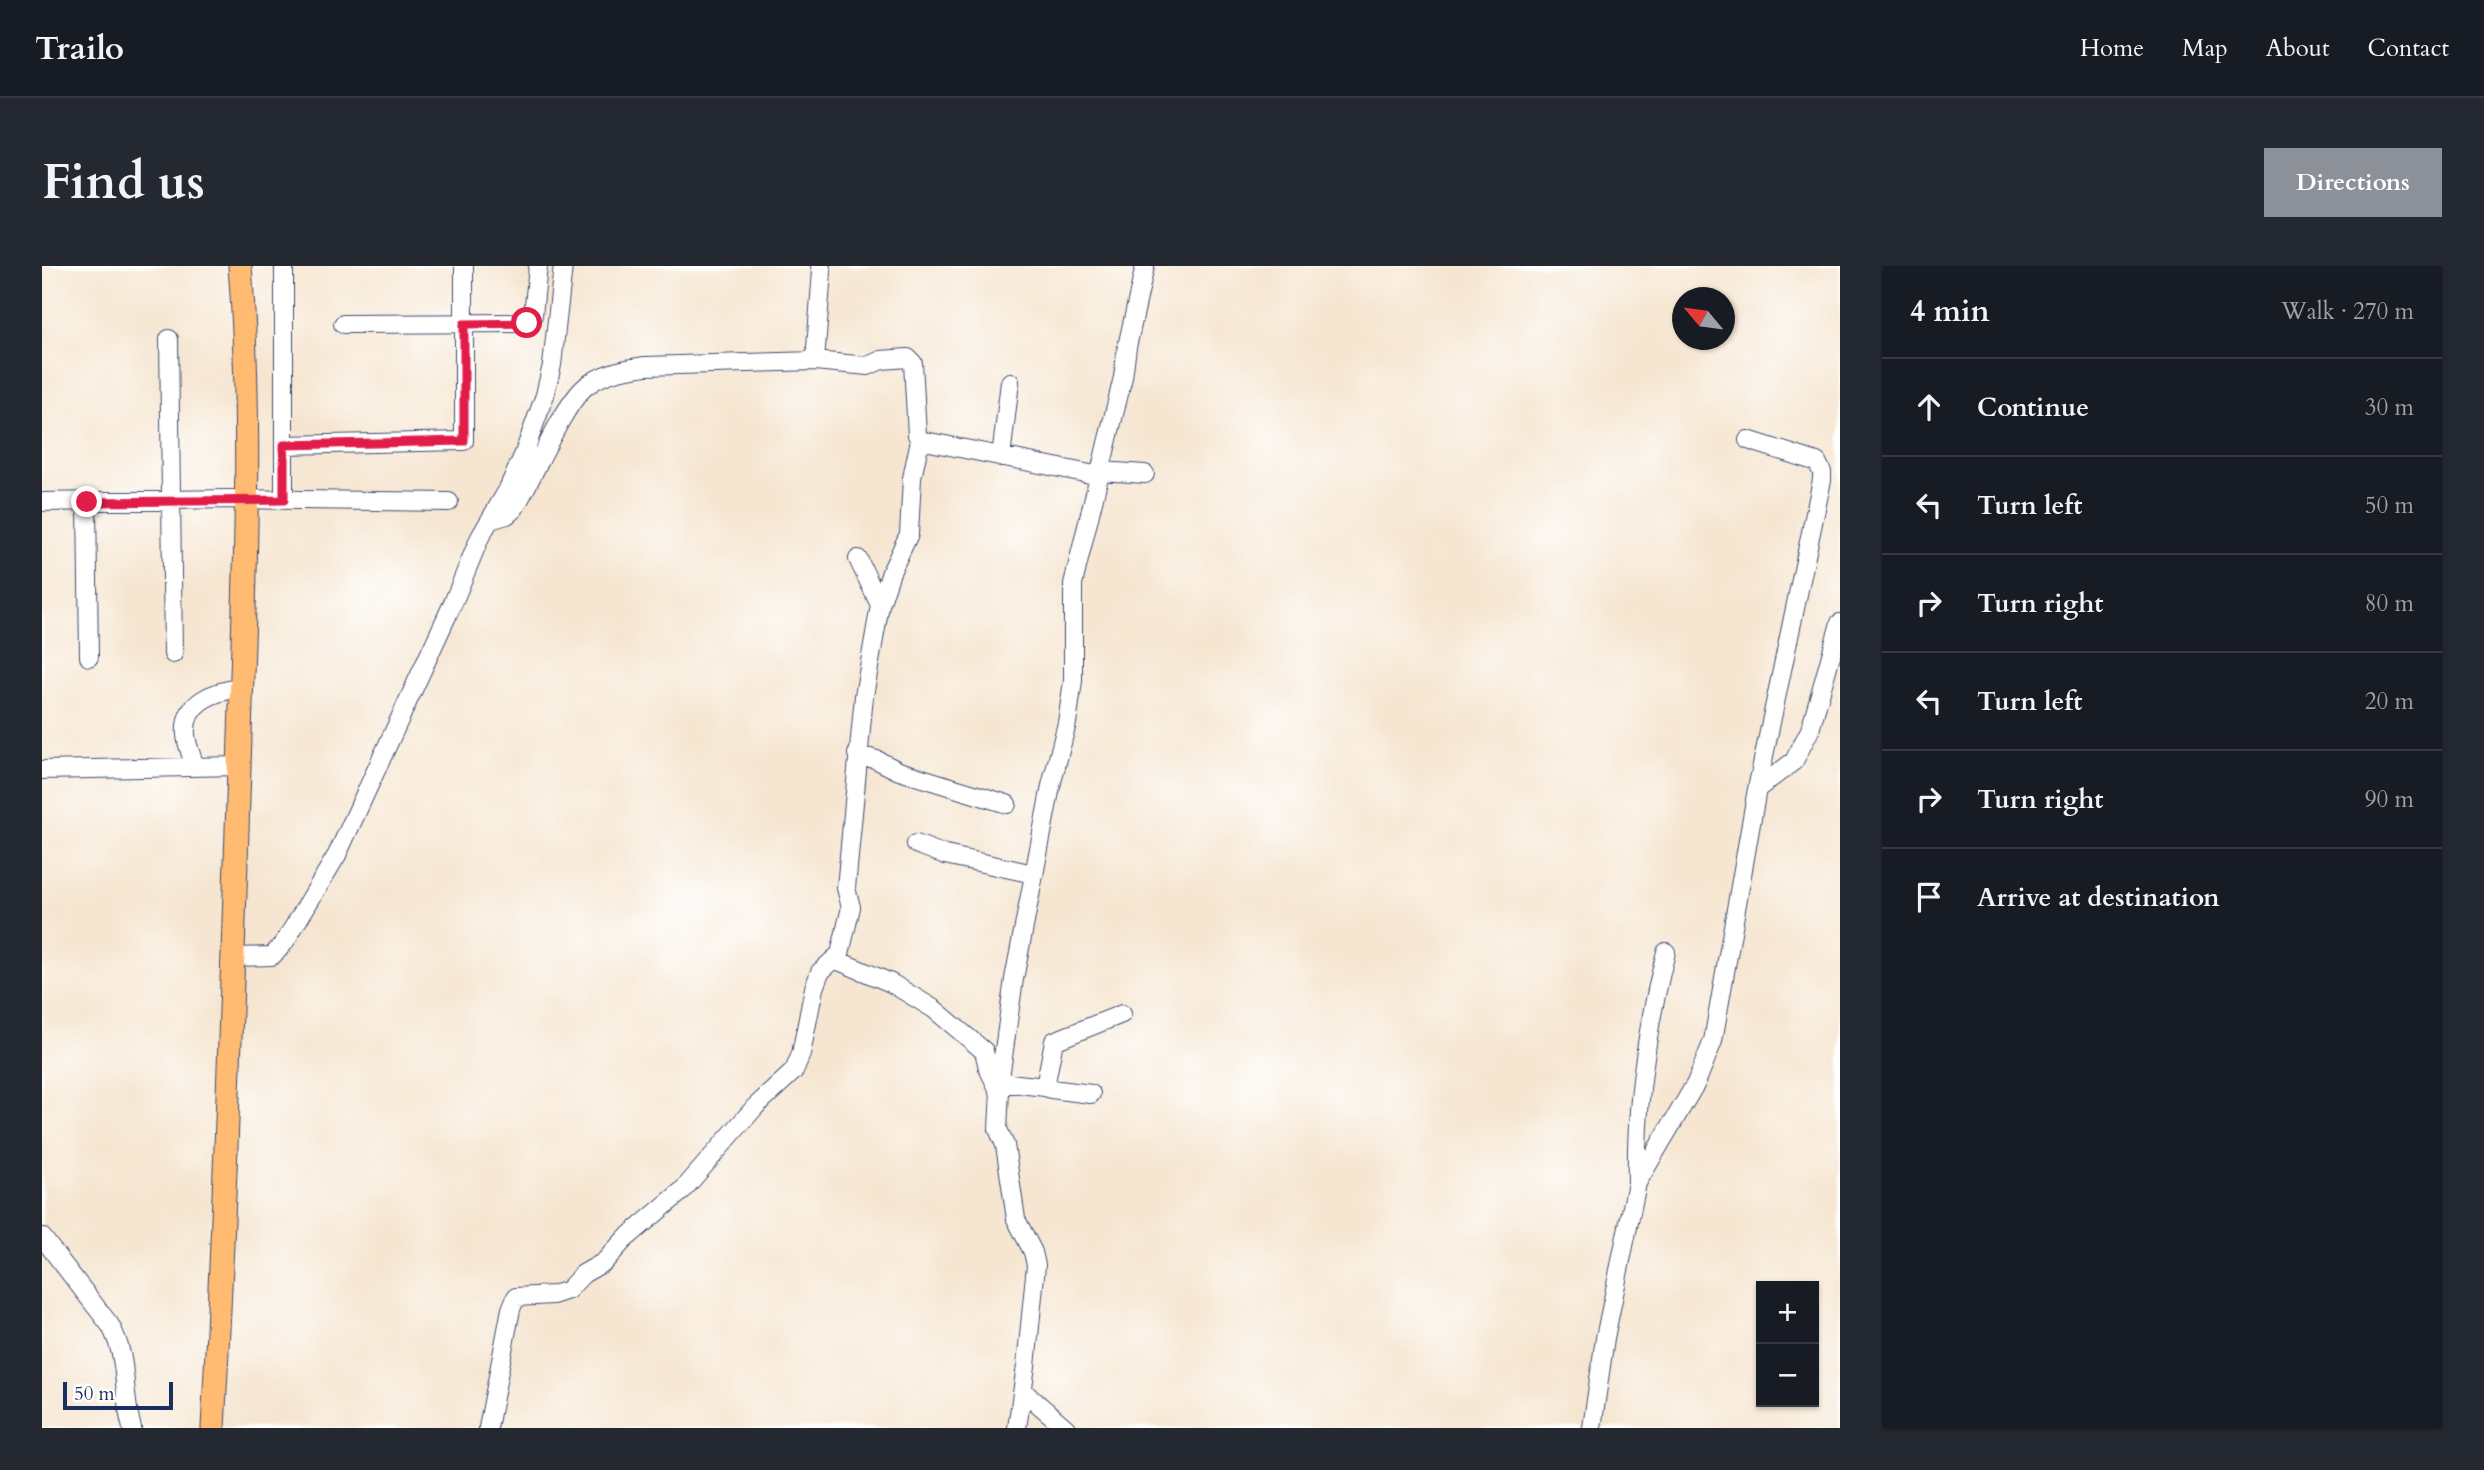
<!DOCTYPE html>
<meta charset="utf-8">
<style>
body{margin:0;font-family:Cardo,serif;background:#242831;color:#f1f3f6}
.controls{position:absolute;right:21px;bottom:21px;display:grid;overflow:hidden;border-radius:0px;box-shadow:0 2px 5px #0004}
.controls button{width:63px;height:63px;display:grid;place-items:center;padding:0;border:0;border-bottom:2px solid #363941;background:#171b24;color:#f1f3f6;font:35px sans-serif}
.compass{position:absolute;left:1630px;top:21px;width:63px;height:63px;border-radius:50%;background:#171b24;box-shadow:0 2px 5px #0004;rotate:299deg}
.scale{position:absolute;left:21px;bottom:18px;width:110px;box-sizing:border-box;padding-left:7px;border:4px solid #1b2f5e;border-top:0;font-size:19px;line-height:24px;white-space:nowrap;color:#1b2f5e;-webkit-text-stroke:5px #fff;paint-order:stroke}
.stop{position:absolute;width:21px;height:21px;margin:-16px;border:5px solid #e11d48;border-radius:50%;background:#fff}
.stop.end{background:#e11d48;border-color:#fff;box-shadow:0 2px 7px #0008}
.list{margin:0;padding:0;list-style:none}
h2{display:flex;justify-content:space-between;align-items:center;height:91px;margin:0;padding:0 28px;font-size:30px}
h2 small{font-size:23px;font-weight:400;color:#9ea1a6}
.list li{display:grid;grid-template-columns:46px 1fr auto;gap:21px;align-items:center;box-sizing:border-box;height:98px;padding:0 28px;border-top:2px solid #363941}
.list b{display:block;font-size:26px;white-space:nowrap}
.list em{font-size:23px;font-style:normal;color:#9ea1a6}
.icon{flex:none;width:38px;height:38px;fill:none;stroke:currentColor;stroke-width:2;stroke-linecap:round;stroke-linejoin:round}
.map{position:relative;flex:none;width:1798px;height:1162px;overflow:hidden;border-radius:0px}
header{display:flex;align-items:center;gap:42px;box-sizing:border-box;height:98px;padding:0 35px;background:#171b24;border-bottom:2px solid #363941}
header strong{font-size:33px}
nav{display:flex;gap:38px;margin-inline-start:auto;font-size:24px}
.intro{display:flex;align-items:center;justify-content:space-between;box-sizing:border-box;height:168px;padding:0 42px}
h1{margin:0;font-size:49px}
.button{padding:18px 32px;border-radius:0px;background:#8c9099;color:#fff;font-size:24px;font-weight:700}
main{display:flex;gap:42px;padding:0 42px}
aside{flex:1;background:#171b24;border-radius:0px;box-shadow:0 2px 5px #0004}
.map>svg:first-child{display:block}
</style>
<header>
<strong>Trailo</strong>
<nav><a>Home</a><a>Map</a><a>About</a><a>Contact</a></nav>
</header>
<div class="intro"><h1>Find us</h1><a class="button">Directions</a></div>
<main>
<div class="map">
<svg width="1798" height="1162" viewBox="0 0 1798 1162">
<rect width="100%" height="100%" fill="#fff"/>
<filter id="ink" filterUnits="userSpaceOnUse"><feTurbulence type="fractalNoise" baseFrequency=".0143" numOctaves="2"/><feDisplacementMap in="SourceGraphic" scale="14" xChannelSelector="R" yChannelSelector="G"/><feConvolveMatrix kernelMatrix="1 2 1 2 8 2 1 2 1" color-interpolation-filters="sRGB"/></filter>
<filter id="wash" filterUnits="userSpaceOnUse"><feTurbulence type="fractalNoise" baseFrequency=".00686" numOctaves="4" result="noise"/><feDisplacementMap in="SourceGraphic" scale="28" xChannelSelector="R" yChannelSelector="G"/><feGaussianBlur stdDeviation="1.57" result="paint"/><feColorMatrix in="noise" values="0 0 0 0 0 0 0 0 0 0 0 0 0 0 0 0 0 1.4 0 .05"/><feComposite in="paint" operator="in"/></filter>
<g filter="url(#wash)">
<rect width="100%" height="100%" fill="#f6e6d1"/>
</g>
<g filter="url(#ink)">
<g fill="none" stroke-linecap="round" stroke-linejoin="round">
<g stroke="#3c4a6f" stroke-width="20">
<path id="minor" d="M 242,0 L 242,234
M 301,58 L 485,57 L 491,49 L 496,0
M 127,73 L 131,388
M 773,95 L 826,100 L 839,94 L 866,92 L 871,97 L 875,169 L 878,174
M 242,179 L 422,175 L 422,0
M 959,191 L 968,116
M 1059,205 L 1103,208
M 0,236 L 187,233 L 407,236
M 45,236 L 47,391
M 448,254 L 465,249 L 472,243 C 490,215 522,134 547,118 C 564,106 583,103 603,100 L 773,95 L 780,5 L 778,0
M 816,293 L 838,339
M 815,488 L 835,494 L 857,505 L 965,538
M 153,501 C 150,490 145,480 144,469 C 141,435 173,425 199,422
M 0,504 L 197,500
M 1715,523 L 1752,495 L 1768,464 L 1798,357
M 874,578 L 903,589 L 992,608
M 191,691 L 230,690 L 242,677 L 295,589 L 411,337 L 438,271 L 465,225 L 481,190 L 503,129 L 510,99 L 521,0
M 792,693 L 849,717 L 892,743 L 942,785 L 946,802 L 958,827
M 959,816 L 1003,821 L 1012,775 L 1080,748
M 1003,821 L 1009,823 L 1049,828
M 1595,917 C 1593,839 1605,761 1624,686
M 0,971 L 68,1059 C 88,1095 79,1125 90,1162
M 981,1125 L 1024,1162
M 446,1162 L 469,1043 L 474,1031 L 511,1029 L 526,1024 L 541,1008 L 562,996 L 583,973 L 640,925 L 713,841 L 752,805 L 759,788 L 772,722 L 778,706 L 798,688 L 809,641 L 804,622 L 822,430 L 838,339 L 849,306 L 867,268 L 870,212 L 878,174 L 1058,210
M 975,1162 L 984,1100 L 994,999 L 991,986 L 974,953 L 963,879 L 956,863 L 959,805 L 972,713 L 1009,520 L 1025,457 L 1031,415 L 1031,318 L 1081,111 L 1085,81 L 1103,0
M 1550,1162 L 1563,1072 L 1595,917 L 1654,817 L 1671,775 L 1715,523 L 1780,214 L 1780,206 L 1775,196 L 1706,174"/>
</g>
<g stroke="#3c4a6f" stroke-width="25">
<path id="major" d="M 171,1162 C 183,942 190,722 197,502 C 202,335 211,167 198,0"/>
</g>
<use href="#minor" stroke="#fff" stroke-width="18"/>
<use href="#major" stroke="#ffbb71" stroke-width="23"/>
</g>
</g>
<g fill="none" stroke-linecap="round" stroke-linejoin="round" filter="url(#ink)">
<path stroke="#e11d48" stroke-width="9" d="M 45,236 L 242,234 L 242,179 L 422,175 L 422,58 L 485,57"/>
</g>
</svg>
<div class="controls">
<button>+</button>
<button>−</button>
</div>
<svg class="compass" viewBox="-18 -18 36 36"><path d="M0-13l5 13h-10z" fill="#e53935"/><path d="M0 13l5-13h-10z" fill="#9ea1a6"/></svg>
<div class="scale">50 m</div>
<div class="stop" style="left:485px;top:57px"></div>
<div class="stop end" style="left:45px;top:236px"></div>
</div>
<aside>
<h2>4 min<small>Walk · 270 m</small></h2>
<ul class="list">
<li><svg class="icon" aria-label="ahead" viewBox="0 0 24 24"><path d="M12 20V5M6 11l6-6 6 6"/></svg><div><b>Continue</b></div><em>30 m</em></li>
<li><svg class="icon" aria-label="left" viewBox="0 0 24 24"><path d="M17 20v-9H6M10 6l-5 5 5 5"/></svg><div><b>Turn left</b></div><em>50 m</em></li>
<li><svg class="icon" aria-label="right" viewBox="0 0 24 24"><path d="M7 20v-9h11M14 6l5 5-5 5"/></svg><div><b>Turn right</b></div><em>80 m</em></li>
<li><svg class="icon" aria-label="left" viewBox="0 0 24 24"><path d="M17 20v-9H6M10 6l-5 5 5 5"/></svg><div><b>Turn left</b></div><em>20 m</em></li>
<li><svg class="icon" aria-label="right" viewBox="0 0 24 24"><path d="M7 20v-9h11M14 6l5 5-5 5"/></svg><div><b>Turn right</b></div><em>90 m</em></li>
<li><svg class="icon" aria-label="arrive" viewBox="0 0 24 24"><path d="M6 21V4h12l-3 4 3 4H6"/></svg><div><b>Arrive at destination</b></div></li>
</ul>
</aside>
</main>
